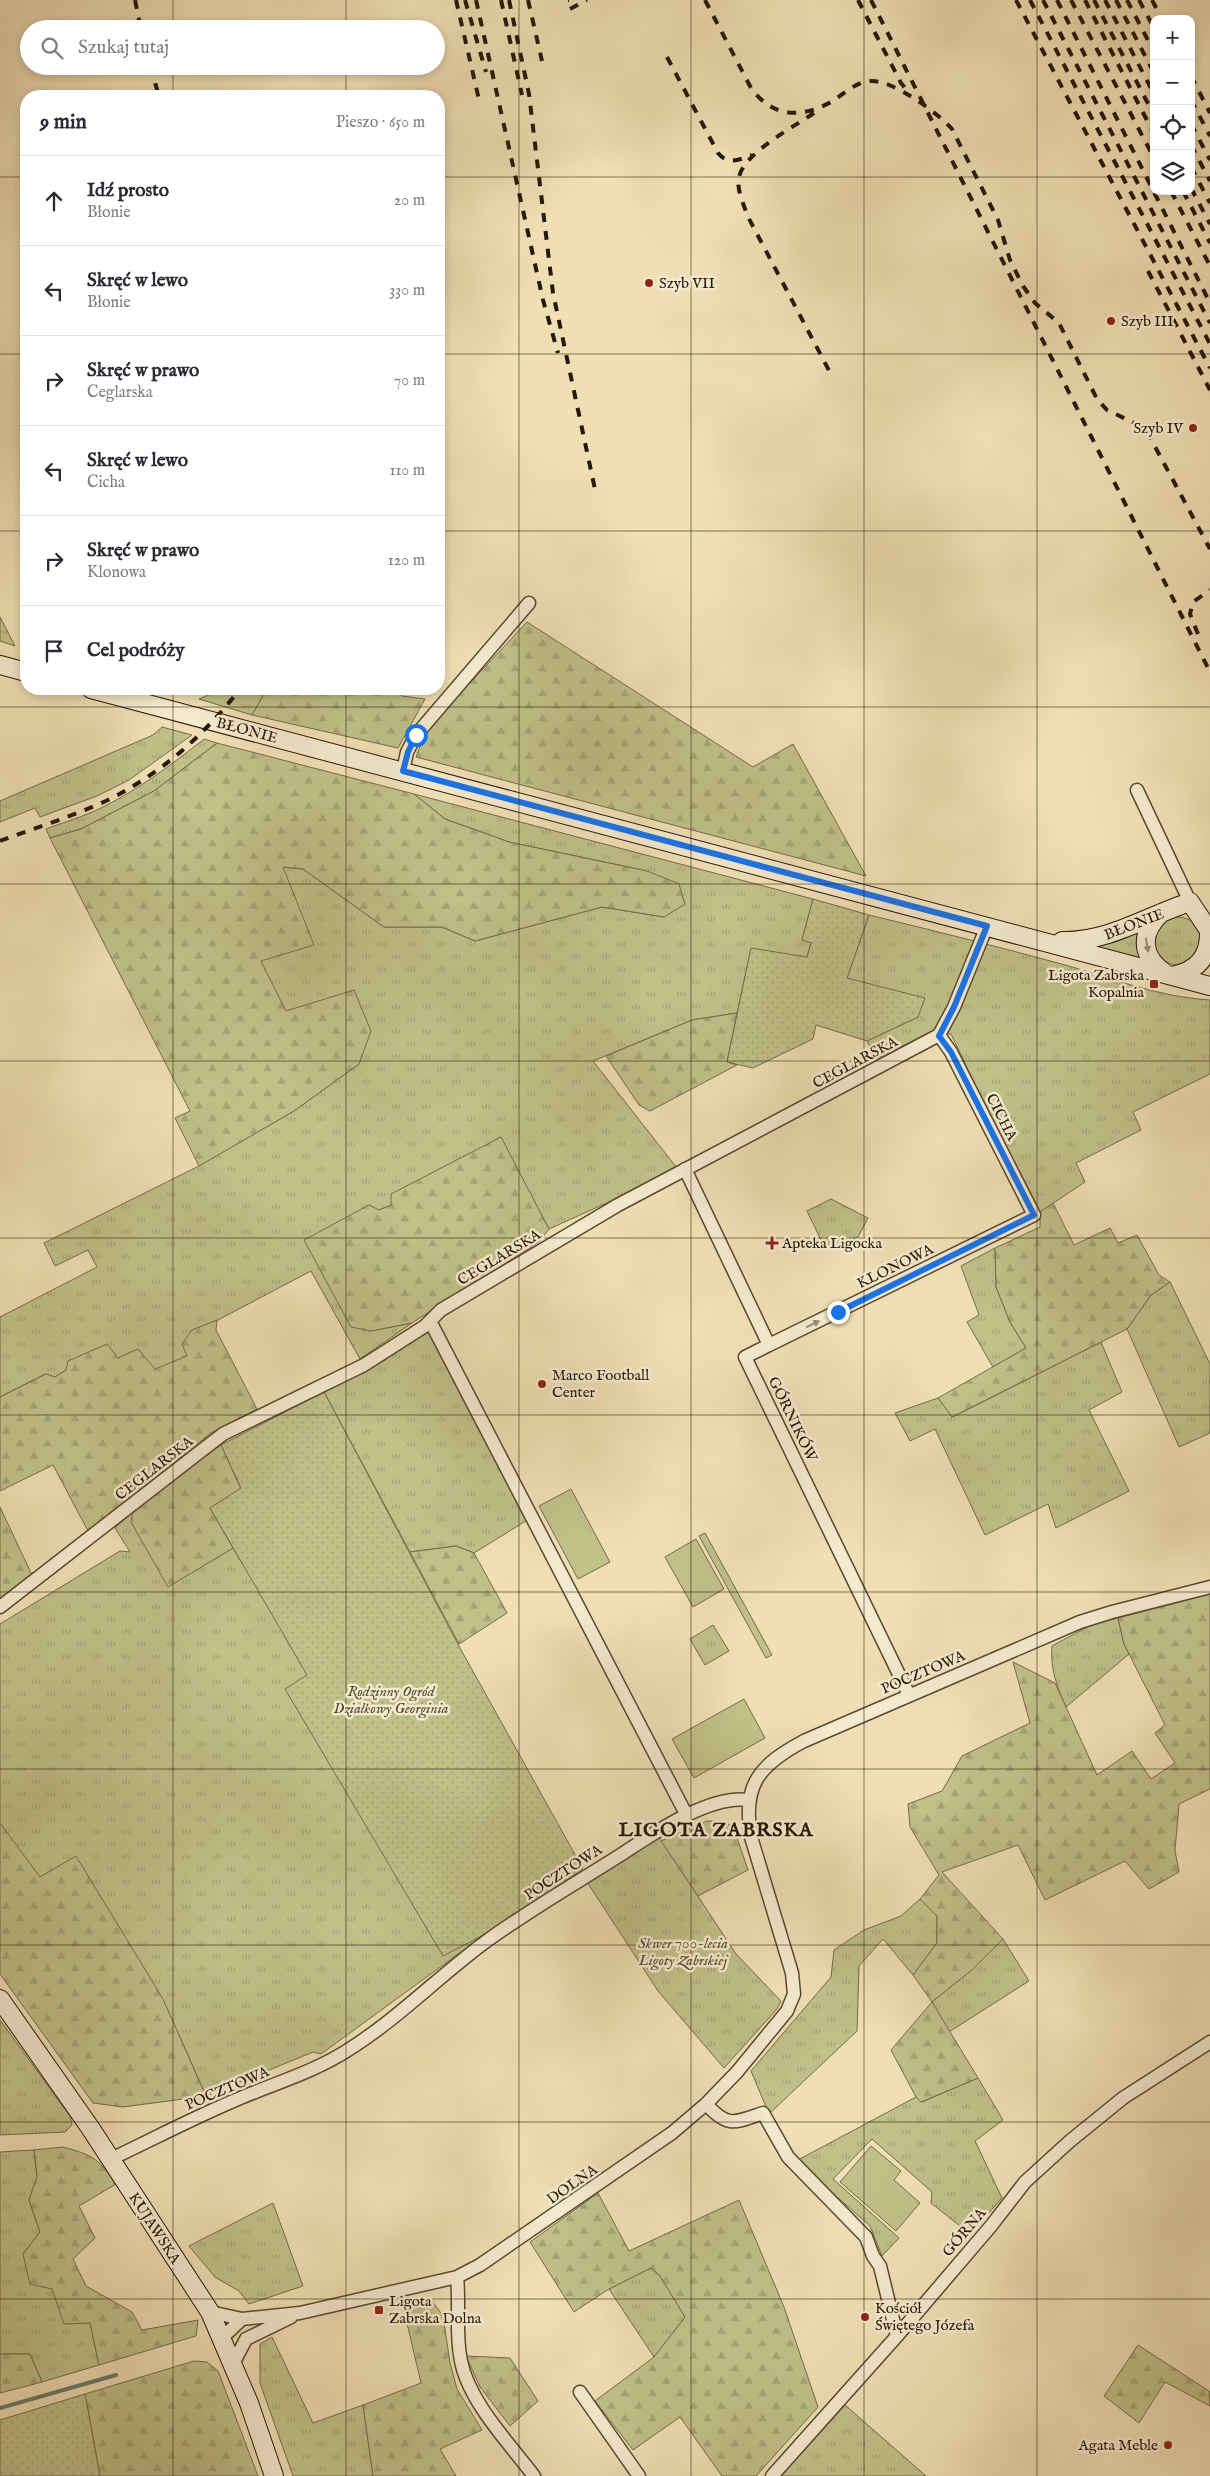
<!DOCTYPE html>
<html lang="pl">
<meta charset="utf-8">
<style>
body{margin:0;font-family:"IM FELL English",serif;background:#f2f2f3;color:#2b2b33}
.controls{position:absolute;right:15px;top:15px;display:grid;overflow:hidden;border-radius:10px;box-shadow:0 2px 8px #0003}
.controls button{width:45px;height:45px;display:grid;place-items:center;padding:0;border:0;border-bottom:1px solid #e1e1e2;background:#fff;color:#2b2b33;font:25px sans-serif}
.stop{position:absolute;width:15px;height:15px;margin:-11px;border:4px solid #1a73e8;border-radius:50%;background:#fff}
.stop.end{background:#1a73e8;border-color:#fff;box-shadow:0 1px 5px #0008}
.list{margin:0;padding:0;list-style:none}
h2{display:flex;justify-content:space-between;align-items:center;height:65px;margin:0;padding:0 20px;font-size:21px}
h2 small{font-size:16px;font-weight:400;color:#7c7c81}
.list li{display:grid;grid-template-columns:32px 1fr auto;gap:15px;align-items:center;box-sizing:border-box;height:90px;padding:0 20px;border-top:1px solid #e1e1e2}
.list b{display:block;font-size:19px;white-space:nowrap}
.list p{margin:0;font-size:16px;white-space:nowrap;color:#7c7c81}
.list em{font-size:16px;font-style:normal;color:#7c7c81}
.icon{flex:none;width:28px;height:28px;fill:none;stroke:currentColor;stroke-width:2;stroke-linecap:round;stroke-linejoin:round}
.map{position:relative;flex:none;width:1210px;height:2476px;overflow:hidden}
.search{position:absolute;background:#fff;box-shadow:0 2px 8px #0003;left:20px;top:20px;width:425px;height:55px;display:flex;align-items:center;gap:12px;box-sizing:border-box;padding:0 18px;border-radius:28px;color:#7c7c81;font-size:19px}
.panel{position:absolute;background:#fff;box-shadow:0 2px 8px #0003;left:20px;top:90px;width:425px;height:605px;border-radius:20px}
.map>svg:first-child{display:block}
</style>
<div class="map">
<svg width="1210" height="2476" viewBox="0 0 1210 2476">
<defs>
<pattern id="grass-tufts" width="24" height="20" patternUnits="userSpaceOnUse" patternTransform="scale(1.25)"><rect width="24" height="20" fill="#c0c089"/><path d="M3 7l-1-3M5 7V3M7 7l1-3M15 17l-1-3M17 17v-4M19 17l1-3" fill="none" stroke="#a5a475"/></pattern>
<pattern id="forest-firs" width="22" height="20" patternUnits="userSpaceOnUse" patternTransform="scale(1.25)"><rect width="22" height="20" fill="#c0c089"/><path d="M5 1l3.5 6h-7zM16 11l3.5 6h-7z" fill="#a5a475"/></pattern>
<pattern id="garden-dots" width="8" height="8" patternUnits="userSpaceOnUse" patternTransform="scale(1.25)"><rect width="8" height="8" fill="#c0c089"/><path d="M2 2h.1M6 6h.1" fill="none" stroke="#a5a475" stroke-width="1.8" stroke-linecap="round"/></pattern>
</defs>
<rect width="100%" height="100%" fill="#f0dfb5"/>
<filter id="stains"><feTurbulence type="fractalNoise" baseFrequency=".004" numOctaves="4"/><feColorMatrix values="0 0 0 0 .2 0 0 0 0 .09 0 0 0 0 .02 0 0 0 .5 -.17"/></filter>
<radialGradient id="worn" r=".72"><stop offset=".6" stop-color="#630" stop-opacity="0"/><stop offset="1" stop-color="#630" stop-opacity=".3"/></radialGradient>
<path fill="url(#grass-tufts)" stroke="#746c48" d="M 0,617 L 15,646 L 0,641 Z
M 223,689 L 267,689 L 252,715 L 199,699 Z
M 162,727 L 192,735 L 129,780 L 97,796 L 40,817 L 35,808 L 0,822 L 0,801 L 153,735 Z
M 204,739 L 217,743 L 154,791 L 81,829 L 50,838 L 46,829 C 64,822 83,817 101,808 C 138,790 171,765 204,739 Z
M 414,794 L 813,899 L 802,940 L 811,943 L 807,957 L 751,949 L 737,1013 L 692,1020 L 593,1061 L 677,1168 L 622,1196 L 549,1229 L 500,1137 L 391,1205 L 379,1210 L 371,1331 L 412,1323 L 360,1359 L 311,1271 L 218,1320 L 192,1330 L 187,1356 L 155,1370 L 138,1349 L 118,1358 L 66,1370 L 55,1377 L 45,1374 L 0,1397 L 0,1317 L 97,1267 L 88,1250 L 55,1266 L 44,1243 L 193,1169 L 294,1111 L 359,1064 L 286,1012 L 260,961 L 282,867 L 303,869 L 384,927 L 442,927 L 475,941 L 602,907 L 664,917 L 647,871 L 509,842 L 445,819 Z
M 869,915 C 936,931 1003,948 1069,966 C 1116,980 1161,997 1210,1000 L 1210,1074 L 1133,1112 L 1141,1130 L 1076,1163 L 1085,1182 L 1040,1212 L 987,1110 L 951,1034 L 931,1032 L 876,1059 L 867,1041 L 918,1017 L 847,978 Z
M1154 941a24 24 0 1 1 48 0a24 24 0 1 1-48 0Z
M 1138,932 L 1144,961 L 1088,946 Z
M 831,1199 L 868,1218 L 858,1237 L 830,1248 L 821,1240 L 807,1211 Z
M 995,1248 L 996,1287 L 1010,1322 L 1026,1348 L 993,1367 L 967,1322 L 979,1315 L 961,1266 Z
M 1170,1282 L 1210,1364 L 1210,1433 L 1179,1447 L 1127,1329 L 1151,1295 Z
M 428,1329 L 529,1519 L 474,1553 L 456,1546 L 410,1552 L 324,1392 L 385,1360 Z
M 1101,1342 L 1122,1392 L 1089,1410 L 1129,1491 L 1056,1528 L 1048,1504 L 985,1535 L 935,1429 L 910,1441 L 895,1413 L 938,1398 L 953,1417 Z
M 133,1511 L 177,1581 L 233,1548 L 243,1565 L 274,1547 L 487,1933 L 321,2054 L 313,2052 L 206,2096 L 179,2035 L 0,1966 L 0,1624 L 120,1551 L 130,1552 L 115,1528 Z
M 1118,1618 L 1124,1644 L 1129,1654 L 1066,1707 C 1057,1687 1050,1669 1052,1646 L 1091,1625 Z
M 713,1625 L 729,1651 L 705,1665 L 690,1639 Z
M 659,1837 L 736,1954 L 781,2001 L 777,2009 L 724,2068 L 658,1991 L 587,1882 Z
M 920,1899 L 937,1916 L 937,1943 L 913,1975 L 883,1939 L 859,1966 L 857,2031 L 769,2114 L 751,2071 L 831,1977 L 834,1950 L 864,1930 L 901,1916 Z
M 1003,1939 L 1029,1981 L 949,2032 L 932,2002 L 973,1969 Z
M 0,2020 L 70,2116 L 72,2125 L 65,2132 L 0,2135 Z
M 978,2078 L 1003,2120 L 975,2141 L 1002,2198 L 970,2234 L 931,2203 L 932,2192 L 872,2139 L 833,2179 L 899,2238 L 882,2256 L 870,2226 L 796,2161 L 916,2097 L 922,2102 Z
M 34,2150 L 37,2177 L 29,2200 L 40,2232 L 23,2254 L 52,2289 L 90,2322 L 99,2365 L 42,2382 L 30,2354 L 0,2354 L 0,2152 Z
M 273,2203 L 303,2286 L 249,2304 L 239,2291 L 215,2277 L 189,2246 Z
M 651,2268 L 660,2276 L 685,2317 L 654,2357 L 609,2289 Z
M 272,2337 L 313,2423 L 363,2405 L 373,2476 L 293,2476 L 260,2383 L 260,2344 Z
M 845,2405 L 926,2476 L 781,2476 Z"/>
<path fill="url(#forest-firs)" stroke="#746c48" d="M 527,622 L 753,767 L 793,744 L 866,876 L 416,757 L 426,730 Z
M 267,689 L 398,689 L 402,696 L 425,699 L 398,748 L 252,715 Z
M 217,743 L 414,794 L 445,819 L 509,842 L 647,871 L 679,884 L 685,904 L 664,917 L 602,907 L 475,941 L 442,927 L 384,927 L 303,869 L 283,867 L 314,945 L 261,961 L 286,1011 L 354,990 L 371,1031 L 359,1064 L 294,1111 L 199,1166 L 175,1118 L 190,1111 L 50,838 L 81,829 L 154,791 Z
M 737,1013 L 727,1062 L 737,1065 L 650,1111 L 639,1105 L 606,1056 L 692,1020 Z
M 501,1137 L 549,1229 L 539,1242 L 412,1323 L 371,1331 L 351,1327 L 304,1240 L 369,1205 L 379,1210 L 391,1205 L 391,1194 Z
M 1053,1203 L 1074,1245 L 1110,1228 L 1118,1243 L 1137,1235 L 1159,1275 L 1170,1282 L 1151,1295 L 1127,1329 L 952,1417 L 938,1398 L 1026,1348 L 1010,1322 L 996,1287 L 995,1248 L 1040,1227 L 1040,1212 Z
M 217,1320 L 216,1330 L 257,1409 L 211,1433 L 88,1531 L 53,1465 L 0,1491 L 0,1397 L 46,1374 L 55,1377 L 66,1370 L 68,1361 L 107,1344 L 118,1358 L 138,1349 L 155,1369 L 187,1356 L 182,1344 L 192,1330 Z
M 221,1445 L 241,1489 L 210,1508 L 233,1548 L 168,1587 L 131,1522 L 133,1511 L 184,1470 Z
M 0,1507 L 32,1575 L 0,1601 Z
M 456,1546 L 474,1553 L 507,1613 L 459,1644 L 410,1552 Z
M 1210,1594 L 1210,1789 L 1179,1804 L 1175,1851 L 1179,1872 L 1149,1889 L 1125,1861 L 1045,1900 L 1018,1845 L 942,1872 L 1003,1939 L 973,1969 L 932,2002 L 978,2078 L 921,2102 L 916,2097 L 891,2050 L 932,2002 L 913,1975 L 937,1943 L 937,1916 L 920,1899 L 939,1875 L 910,1827 L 908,1804 L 942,1791 L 962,1756 L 1030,1723 L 1013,1662 L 1055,1683 L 1097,1775 L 1132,1751 L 1151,1779 L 1175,1763 L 1155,1733 L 1165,1725 L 1124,1644 L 1118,1618 Z
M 707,1821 L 720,1821 L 733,1826 L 748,1870 L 698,1896 L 661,1841 Z
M 0,1823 L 40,1877 L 76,1856 L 163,1999 L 206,2096 L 123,2107 L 93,2103 L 0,1974 Z
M 63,2147 C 93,2155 99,2159 116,2184 L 79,2206 L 95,2238 L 73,2259 L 86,2286 L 132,2312 L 142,2330 L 198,2320 L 196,2336 L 99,2365 L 90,2323 L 64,2324 L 52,2289 L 30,2284 L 23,2254 L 40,2232 L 29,2200 L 37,2177 L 34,2150 Z
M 598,2193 L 629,2251 L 739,2200 L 784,2307 L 818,2407 L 756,2476 L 722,2476 L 680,2417 L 633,2450 L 595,2401 L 654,2357 L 685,2317 L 660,2276 L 651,2268 L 609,2289 L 574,2312 L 530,2242 Z
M 432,2301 L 443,2316 L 450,2363 L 457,2389 L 482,2430 L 440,2449 L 456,2476 L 373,2476 L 363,2405 L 421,2383 L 403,2306 Z
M 1138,2345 L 1209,2391 L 1210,2406 L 1165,2382 L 1139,2423 L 1104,2396 Z
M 0,2354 L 30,2354 L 42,2382 L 0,2393 Z
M 466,2356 L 510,2358 L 538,2401 L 510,2426 L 480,2387 Z
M 194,2361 L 207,2362 L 218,2371 L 258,2476 L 100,2476 L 85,2394 Z"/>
<path fill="url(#garden-dots)" stroke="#746c48" d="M 813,899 L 869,915 L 847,978 L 925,998 L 918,1017 L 867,1041 L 816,1025 L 813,1039 L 753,1068 L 727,1062 L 751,948 L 807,957 L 811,943 L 802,940 Z
M 324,1392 L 460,1648 L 583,1869 L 487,1933 L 443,1956 L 285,1689 L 307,1675 L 210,1508 L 241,1488 L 221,1445 Z
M 85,2394 L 100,2476 L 0,2476 L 0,2420 Z"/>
<path fill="#c0c089" stroke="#746c48" d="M 571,1489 L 610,1562 L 578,1579 L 539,1506 Z
M 705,1533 L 772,1655 L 766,1658 L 699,1536 Z
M 696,1539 L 724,1589 L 693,1607 L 665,1557 Z
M 744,1699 L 765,1738 L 694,1778 L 672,1739 Z
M 871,2146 L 901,2171 L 894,2180 L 920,2203 L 896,2231 L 840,2182 Z"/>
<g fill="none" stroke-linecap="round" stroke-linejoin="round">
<path stroke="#6c7b6a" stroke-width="4" d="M 0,2408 L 116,2375"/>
<g stroke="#594932" stroke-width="15">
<path id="street" d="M 403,771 L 407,752 L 416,735 L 529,603
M 1137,790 L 1190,902
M 685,1169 L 769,1345 L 745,1357 L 909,1695
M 430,1321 L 687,1816
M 769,1345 L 1034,1215 L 951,1052 L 939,1035
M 0,1607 L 223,1434 L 364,1365 L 425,1326 L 441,1310 L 618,1205 L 939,1035 L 954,1007 L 987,926
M 706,2104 C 728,2128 734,2123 763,2113 L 788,2157 L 866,2237 L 873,2256 L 880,2266 L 897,2336
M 111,2159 C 153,2139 195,2117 238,2099 C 275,2083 314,2072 348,2050 C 399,2018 440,1975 488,1940 C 531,1909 578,1882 622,1854 C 654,1833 710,1794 749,1800
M 457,2277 C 460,2305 455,2334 461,2361 C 469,2402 509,2443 534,2476
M 210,2312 L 242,2319 L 300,2313 L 457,2277 L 480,2265 L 672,2133 L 706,2104 L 737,2072 L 787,2011 L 794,1994 L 792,1973 L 751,1837 C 742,1785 759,1765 804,1741 L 1080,1622 L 1112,1612 L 1210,1587
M 222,2338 L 242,2319
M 233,2364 L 246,2339 L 291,2317
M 580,2392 L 639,2476
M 772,2476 L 897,2336 L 991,2226 L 1025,2182 L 1070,2141 L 1123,2098 L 1210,2042"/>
</g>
<g stroke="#271706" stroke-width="20">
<path id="secondary" d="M 0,665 L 26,672
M 91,689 L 1210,986
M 1161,913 C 1139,934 1141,957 1166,974
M 1062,941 C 1109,942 1147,916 1190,902 L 1210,932
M 1172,976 C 1198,971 1210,956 1209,930
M 0,1999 L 91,2129 L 210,2312 L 249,2403 L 274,2476"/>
</g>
<use href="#street" stroke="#f5eacf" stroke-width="12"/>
<use href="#secondary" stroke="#f5eacf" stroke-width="18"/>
<path stroke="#271706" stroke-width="4" stroke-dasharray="9 9" stroke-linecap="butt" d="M 135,0 L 141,29
M 456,0 L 480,104
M 465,0 L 486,72
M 476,0 L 543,300 L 558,353
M 501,0 L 522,95
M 509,0 L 529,94 L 553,293 L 596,494
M 528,0 L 542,61
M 568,0 L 569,0
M 705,0 L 751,88 C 772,117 800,119 831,102 C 844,94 855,82 871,81 C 893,80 938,113 952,129 L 998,220 L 1010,260 L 1023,286 L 1035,303 L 1059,323 L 1097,399 L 1107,410 L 1145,428 L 1210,549
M 858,0 L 901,83 L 909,93
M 871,0 L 1210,672
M 1016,0 L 1210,368
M 1030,0 L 1210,344
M 1043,0 L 1210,323
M 1057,0 L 1210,303
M 1071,0 L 1154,158
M 1085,0 L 1154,134
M 1094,0 L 1154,115
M 1105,0 L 1154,94
M 1116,0 L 1154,73
M 1127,0 L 1154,52
M 1139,0 L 1154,28
M 1152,0 L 1162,19
M 570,9 L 587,0
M 667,57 L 718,153 C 728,165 739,160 752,155
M 150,66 L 159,96
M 1191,76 L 1210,113
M 1191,100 L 1210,136
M 814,113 C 795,126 744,153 739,177 C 736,189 744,204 747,215 L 833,378
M 1191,124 L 1210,160
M 1191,145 L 1210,181
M 1191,167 L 1210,203
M 1191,188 L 1210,224
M 1171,191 L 1210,266
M 1183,191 L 1210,243
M 1148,271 L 1210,390
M 1198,634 L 1190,614 L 1193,602 L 1210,590
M 0,841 C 37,827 78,815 114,797 C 165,770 205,734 240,689"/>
</g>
<defs><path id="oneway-solid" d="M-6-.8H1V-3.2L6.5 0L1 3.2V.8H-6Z" transform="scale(1.25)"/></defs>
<g fill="#988b75">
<use href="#oneway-solid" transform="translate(1147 945) rotate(81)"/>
<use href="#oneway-solid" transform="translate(813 1324) rotate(-26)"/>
</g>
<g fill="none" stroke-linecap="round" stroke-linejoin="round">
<path stroke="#1a73e8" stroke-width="6" d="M 416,735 L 408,752 L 403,771 L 987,926 L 954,1007 L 939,1036 L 951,1052 L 1034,1215 L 838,1312"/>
</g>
<path fill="none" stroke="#271706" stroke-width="1" stroke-opacity="0.55" d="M 173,0 L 173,29M 346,0 L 346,29M 519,0 L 519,2476M 691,0 L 691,2476M 864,0 L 864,2476M 1037,0 L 1037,2476M 173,66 L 173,96M 346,66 L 346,96M 0,177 L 26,177M 439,177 L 1154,177M 1191,177 L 1210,177M 0,354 L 26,354M 439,354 L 1210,354M 0,531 L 26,531M 439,531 L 1210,531M 173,689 L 173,2476M 346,689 L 346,2476M 0,707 L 1210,707M 0,884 L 1210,884M 0,1061 L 1210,1061M 0,1238 L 1210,1238M 0,1415 L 1210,1415M 0,1592 L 1210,1592M 0,1769 L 1210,1769M 0,1945 L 1210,1945M 0,2122 L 1210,2122M 0,2299 L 1210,2299"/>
<g fill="#8f2418" stroke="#f5eacf" stroke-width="2">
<circle cx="649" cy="283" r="5"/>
<circle cx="1111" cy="321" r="5"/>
<circle cx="1193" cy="428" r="5"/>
<rect x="1149" y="979" width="10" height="10" rx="2.5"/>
<path d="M769.5 1235.5h5v5h5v5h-5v5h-5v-5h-5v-5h5z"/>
<circle cx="542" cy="1384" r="5"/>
<rect x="374" y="2305" width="10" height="10" rx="2.5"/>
<circle cx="865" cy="2317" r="5"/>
<circle cx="1168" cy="2445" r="5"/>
</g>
<g text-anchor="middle" stroke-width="5" stroke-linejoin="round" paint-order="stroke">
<g font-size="15" fill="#271706" stroke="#f5eacf" text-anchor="start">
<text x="659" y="288">Szyb VII</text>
<text x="1121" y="326">Szyb III</text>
<text x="1183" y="433" text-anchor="end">Szyb IV</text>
<text x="1144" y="980" text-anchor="end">Ligota Zabrska<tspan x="1144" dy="17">Kopalnia</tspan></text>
<text x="782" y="1248">Apteka Ligocka</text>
<text x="552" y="1380">Marco Football<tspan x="552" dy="17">Center</tspan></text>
<text x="389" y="2306">Ligota<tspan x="389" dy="17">Zabrska Dolna</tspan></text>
<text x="875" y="2313">Kościół<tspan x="875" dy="17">Świętego Józefa</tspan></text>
<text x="1158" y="2450" text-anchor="end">Agata Meble</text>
</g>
<g font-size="15" fill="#271706" stroke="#f5eacf">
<text transform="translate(247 730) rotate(15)" y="5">BŁONIE</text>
<text transform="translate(1134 924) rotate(-21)" y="5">BŁONIE</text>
<text transform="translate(855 1062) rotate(-28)" y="5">CEGLARSKA</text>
<text transform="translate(1002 1117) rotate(63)" y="5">CICHA</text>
<text transform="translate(499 1257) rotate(-31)" y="5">CEGLARSKA</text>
<text transform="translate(895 1266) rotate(-26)" y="5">KLONOWA</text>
<text transform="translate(793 1419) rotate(64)" y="5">GÓRNIKÓW</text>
<text transform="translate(154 1468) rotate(-38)" y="5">CEGLARSKA</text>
<text transform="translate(923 1672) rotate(-23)" y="5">POCZTOWA</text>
<text transform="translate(563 1872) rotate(-33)" y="5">POCZTOWA</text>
<text transform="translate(227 2088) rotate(-23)" y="5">POCZTOWA</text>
<text transform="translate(572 2184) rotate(-35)" y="5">DOLNA</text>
<text transform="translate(155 2228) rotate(57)" y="5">KUJAWSKA</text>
<text transform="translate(964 2232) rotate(-50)" y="5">GÓRNA</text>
</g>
<g font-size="15" font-style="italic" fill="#554a2d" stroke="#f5eacf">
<text x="391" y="1696">Rodzinny Ogród<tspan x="391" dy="17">Działkowy Georginia</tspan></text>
<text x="683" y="1948">Skwer 700-lecia<tspan x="683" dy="17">Ligoty Zabrskiej</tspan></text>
</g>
<g font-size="20" font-weight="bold" letter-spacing="1" fill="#271706" stroke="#f5eacf">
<text x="716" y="1836">LIGOTA ZABRSKA</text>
</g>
</g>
<rect width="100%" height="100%" filter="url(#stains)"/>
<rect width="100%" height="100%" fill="url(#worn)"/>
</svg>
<div class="controls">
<button>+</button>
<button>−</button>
<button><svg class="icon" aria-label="locate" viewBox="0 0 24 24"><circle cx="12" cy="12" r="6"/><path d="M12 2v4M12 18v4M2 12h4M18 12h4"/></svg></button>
<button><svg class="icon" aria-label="layers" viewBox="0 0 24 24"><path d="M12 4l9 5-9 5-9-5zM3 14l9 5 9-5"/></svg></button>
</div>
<div class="stop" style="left:416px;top:735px"></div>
<div class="stop end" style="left:838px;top:1312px"></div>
<div class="search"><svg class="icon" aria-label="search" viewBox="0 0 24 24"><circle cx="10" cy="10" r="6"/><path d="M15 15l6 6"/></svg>Szukaj tutaj</div>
<section class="panel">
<h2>9 min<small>Pieszo · 650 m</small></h2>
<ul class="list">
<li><svg class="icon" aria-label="ahead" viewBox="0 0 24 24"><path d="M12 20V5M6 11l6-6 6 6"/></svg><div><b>Idź prosto</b><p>Błonie</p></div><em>20 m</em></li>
<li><svg class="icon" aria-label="left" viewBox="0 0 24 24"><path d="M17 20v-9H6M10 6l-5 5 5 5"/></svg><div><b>Skręć w lewo</b><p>Błonie</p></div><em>330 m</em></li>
<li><svg class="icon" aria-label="right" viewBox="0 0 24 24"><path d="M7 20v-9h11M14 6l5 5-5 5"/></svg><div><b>Skręć w prawo</b><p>Ceglarska</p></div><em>70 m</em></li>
<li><svg class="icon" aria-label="left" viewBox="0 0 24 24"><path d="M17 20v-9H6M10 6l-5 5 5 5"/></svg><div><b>Skręć w lewo</b><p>Cicha</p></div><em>110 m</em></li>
<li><svg class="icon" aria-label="right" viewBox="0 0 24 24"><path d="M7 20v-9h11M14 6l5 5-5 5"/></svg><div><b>Skręć w prawo</b><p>Klonowa</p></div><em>120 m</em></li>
<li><svg class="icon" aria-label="arrive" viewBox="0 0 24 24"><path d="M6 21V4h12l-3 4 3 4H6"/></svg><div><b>Cel podróży</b></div></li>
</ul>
</section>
</div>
